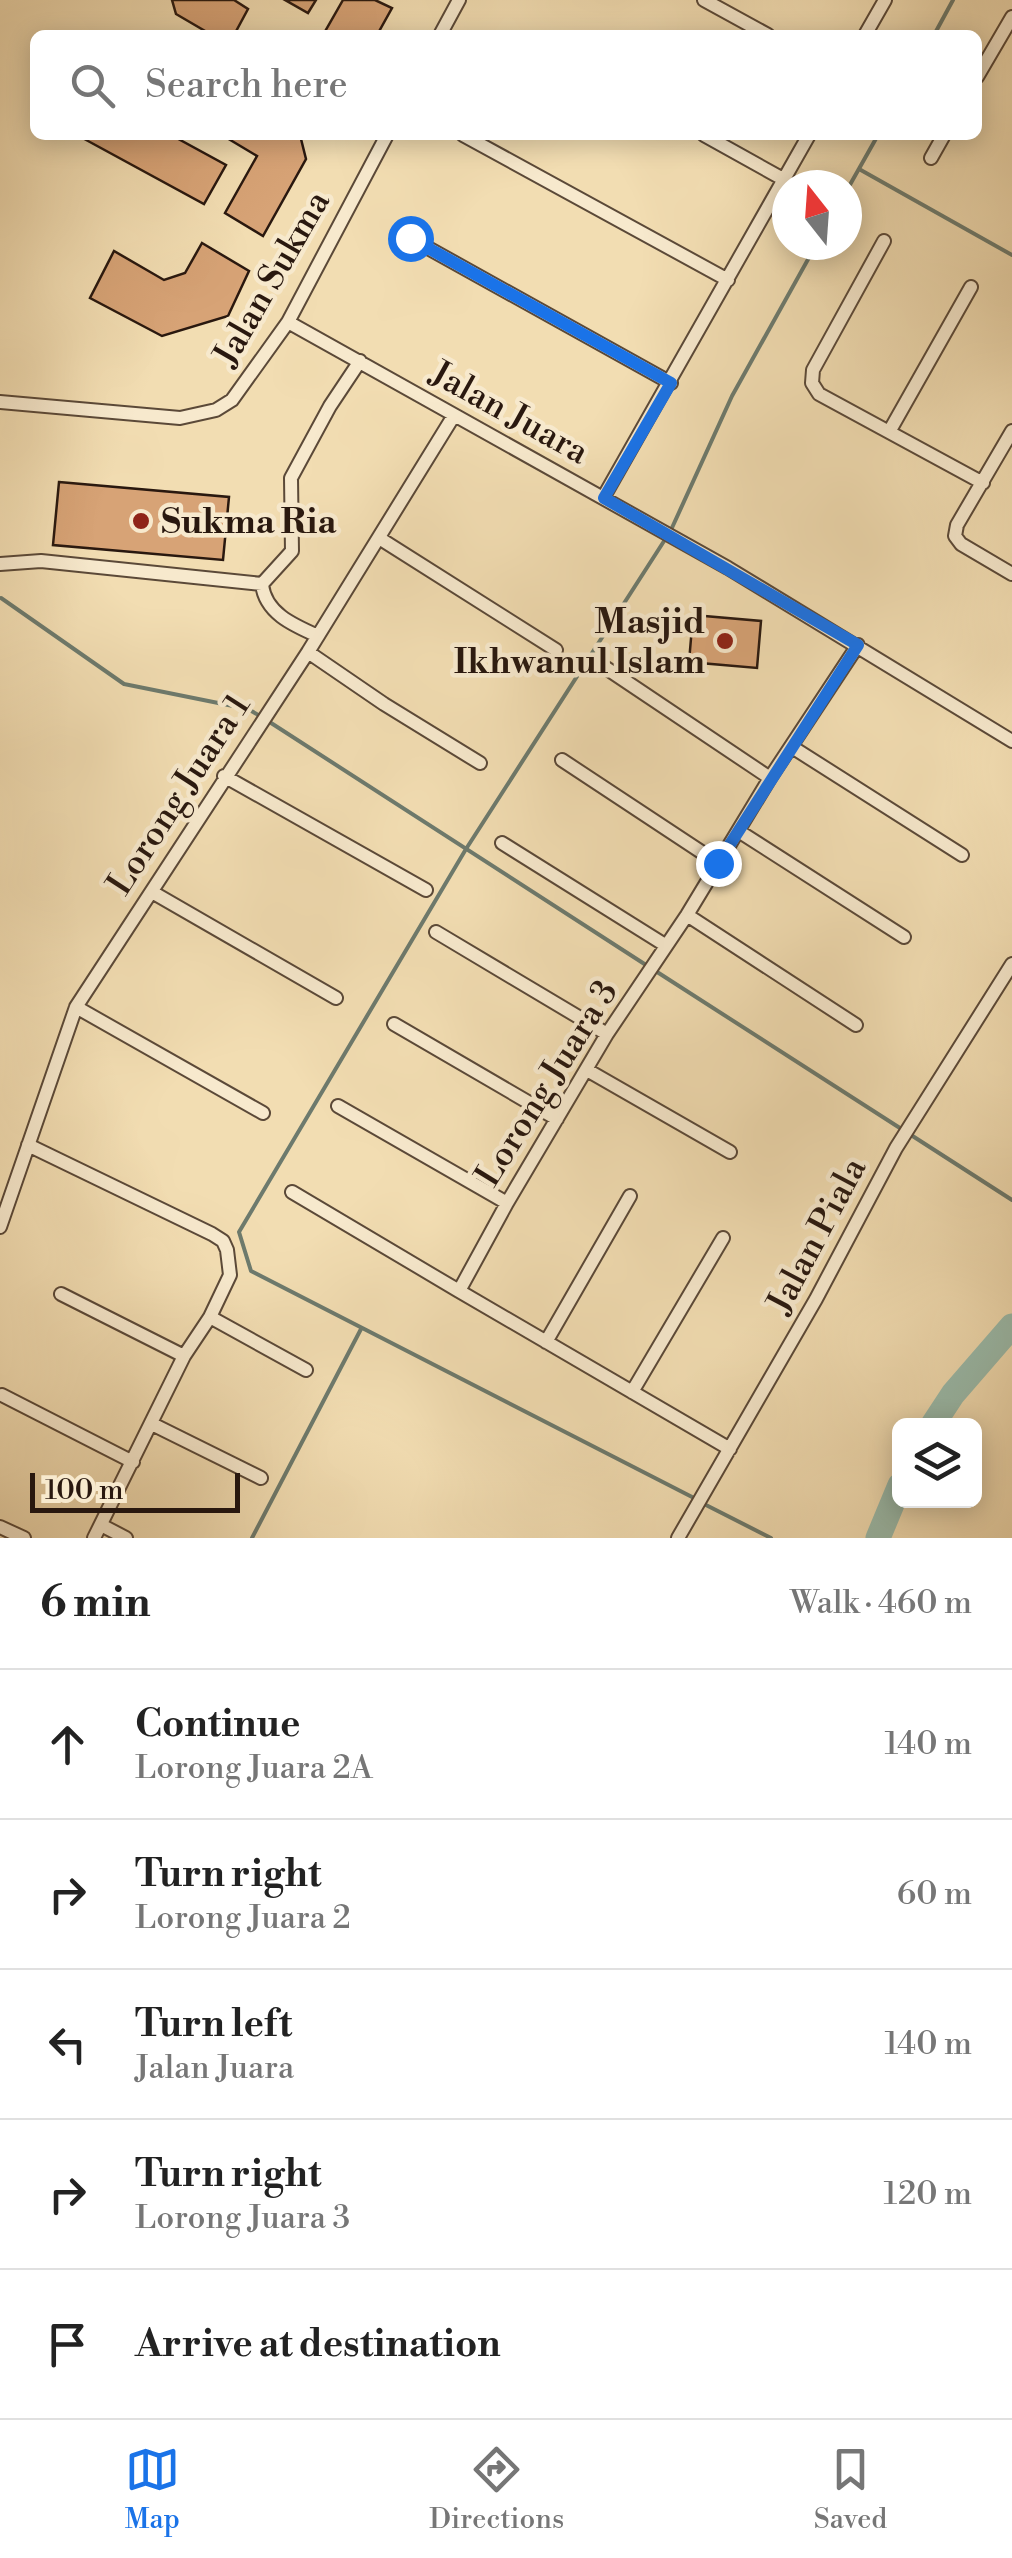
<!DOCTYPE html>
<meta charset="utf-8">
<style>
body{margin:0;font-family:"Libre Bodoni",serif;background:#f2f2f2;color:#222}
.controls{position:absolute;right:30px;bottom:30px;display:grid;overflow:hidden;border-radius:15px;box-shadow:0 5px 25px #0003}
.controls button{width:90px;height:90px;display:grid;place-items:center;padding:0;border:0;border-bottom:2px solid #e0e0e0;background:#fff;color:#222;font:50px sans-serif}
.compass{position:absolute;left:772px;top:170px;width:90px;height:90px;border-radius:50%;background:#fff;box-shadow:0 5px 25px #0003;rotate:343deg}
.scale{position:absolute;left:30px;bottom:25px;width:210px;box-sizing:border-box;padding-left:10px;border:5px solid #29180f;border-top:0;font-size:28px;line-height:35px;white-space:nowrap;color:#29180f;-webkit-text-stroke:8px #f7e9cd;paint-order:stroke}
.stop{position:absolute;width:30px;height:30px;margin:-22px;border:8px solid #1a73e8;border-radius:50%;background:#fff}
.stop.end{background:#1a73e8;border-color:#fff;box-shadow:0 2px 10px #0008}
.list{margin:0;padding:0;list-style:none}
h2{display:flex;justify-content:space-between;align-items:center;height:130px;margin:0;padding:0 40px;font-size:42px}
h2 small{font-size:32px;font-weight:400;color:#767676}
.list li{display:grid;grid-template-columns:65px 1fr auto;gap:30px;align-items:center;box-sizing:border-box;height:150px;padding:0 40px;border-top:2px solid #e0e0e0}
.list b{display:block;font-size:38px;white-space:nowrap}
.list p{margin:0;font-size:32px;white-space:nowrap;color:#767676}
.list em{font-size:32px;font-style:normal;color:#767676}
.icon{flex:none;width:55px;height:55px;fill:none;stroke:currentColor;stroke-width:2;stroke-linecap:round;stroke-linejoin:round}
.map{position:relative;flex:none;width:1012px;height:1538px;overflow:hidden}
.search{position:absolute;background:#fff;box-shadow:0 5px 25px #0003;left:30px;right:30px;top:30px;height:110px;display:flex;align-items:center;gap:25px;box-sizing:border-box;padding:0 35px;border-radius:15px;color:#767676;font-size:38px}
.sheet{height:880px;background:#fff}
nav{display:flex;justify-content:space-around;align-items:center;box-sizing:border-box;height:140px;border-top:2px solid #e0e0e0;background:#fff;font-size:28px;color:#767676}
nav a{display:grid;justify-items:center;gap:5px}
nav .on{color:#1a73e8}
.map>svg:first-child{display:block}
</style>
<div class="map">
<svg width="1012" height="1538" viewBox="0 0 1012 1538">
<rect width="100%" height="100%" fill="#f2ddb2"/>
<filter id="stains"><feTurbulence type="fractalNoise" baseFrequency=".002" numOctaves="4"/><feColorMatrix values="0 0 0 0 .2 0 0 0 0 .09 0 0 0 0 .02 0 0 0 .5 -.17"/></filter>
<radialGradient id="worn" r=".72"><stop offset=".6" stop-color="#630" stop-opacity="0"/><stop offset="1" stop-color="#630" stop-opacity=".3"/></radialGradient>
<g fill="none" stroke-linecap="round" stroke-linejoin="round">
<path stroke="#6d7a6d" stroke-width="4" d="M 934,35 L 953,0
M 859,169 L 1012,255
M 847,190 L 878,135
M 671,530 L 732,396 L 816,245
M 666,538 L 466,849 L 239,1232 L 251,1271 L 696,1499
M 1,598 L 124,684 L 248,709 L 260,716
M 268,721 L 646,965
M 654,970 L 903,1130
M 911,1135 L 1012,1200
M 704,1504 L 771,1538
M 252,1538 L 361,1329"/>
<path stroke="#9bbcac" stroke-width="25" d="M 932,1426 L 953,1394 L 1012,1326
M 878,1538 L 900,1485"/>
</g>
<path fill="#d7a376" stroke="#29180f" stroke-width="2.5" d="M 172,0 L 234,0 L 248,9 L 234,35 L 212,35 L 176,14 Z
M 285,0 L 316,0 L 308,13 Z
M 343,0 L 375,0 L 392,8 L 377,35 L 323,35 Z
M 77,135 L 171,135 L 226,165 L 204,204 Z
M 222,135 L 300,135 L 306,159 L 263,236 L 225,213 L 257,156 Z
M 202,243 L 249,271 L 228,316 L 162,336 L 90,298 L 114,251 L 164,280 L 185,273 Z
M 59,482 L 229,497 L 223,560 L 53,545 Z
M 693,615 L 761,621 L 757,668 L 689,662 Z"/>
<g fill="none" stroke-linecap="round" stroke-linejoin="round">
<g stroke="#5b4938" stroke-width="16">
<path id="minor" d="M 704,0 L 768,35
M 440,35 L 459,0
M 865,35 L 885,0
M 977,77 L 1012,17
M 463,135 L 728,280
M 704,135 L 783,179
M 931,158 L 944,135
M 410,238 L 671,383
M 884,241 L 813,370 L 812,383 L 819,394 L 983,483
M 288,322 L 728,568 L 1012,741
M 0,402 L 180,418 L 216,410 L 232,400 L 288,322 L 387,135
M 1012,431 L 957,525 L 955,536 L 961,544 L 1012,574
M 889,432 L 971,287
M 603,498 L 809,135
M 379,538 L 556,650
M 0,564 L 41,561 L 262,584 L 292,551 L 291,478 L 330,406 L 360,361
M 262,584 C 265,613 293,625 318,636
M 308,652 L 384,704 L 480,763
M 606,668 L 770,778
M 792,747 L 962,855
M 562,760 L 718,863
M 224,776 L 426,890
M 740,832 L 904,937
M 502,843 L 665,945
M 152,892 L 336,998
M 687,915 L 856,1025
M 436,932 L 607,1034
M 76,1007 L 263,1113
M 394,1024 L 557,1119
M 587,1070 L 730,1152
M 338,1106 L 507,1203
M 28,1145 L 212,1234 L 223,1241 L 227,1250 L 230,1275 L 210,1317 L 184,1356 L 94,1538
M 292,1192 L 459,1291
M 0,1227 L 76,1007 L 308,652 L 453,417
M 61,1294 L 184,1356
M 210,1317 L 306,1370
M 546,1342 L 630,1196
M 632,1392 L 723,1238
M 2,1395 L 133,1462
M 152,1424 L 261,1478
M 730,1449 L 459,1291 L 507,1203 L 607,1034 L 687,915 L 770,778 L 858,645
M 101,1525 L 126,1538
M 0,1527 L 24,1538
M 678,1538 L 816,1299 L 896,1148 L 1012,964"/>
</g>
<use href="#minor" stroke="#f7e9cd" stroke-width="12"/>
</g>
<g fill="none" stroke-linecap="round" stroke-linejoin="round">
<path stroke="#1a73e8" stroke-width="12" d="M 410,238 L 671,383 L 604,498 L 858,645 L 718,863"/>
</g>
<g fill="#8f2418" stroke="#f7e9cd" stroke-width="4">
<circle cx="141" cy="521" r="10"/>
<circle cx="725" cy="641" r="10"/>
</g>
<g text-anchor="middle" stroke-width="9" stroke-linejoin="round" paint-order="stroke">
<g font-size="35" fill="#29180f" stroke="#f7e9cd">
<text transform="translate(271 278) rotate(-60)" y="12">Jalan Sukma</text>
<text transform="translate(510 412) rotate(29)" y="12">Jalan Juara</text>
<text transform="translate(178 794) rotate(-57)" y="12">Lorong Juara 1</text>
<text transform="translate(546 1083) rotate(-58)" y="12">Lorong Juara 3</text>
<text transform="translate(816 1235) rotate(-62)" y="12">Jalan Piala</text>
</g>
<g font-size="35" font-weight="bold" fill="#29180f" stroke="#f7e9cd" text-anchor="start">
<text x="161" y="533">Sukma Ria</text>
<text x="705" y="633" text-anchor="end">Masjid<tspan x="705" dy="40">Ikhwanul Islam</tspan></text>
</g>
</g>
<rect width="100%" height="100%" filter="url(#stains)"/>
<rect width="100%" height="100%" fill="url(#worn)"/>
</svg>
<div class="controls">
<button><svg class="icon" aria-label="layers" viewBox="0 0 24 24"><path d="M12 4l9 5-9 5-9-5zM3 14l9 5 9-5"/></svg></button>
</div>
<svg class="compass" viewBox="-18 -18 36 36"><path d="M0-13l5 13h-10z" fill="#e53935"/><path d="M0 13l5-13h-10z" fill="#767676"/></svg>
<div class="scale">100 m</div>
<div class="stop" style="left:410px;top:238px"></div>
<div class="stop end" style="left:718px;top:863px"></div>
<div class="search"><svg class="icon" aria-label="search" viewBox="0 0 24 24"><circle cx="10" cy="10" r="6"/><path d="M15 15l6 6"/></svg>Search here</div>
</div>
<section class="sheet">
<h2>6 min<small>Walk · 460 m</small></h2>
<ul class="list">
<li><svg class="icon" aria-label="ahead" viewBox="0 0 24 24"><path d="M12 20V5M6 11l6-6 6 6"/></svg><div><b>Continue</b><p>Lorong Juara 2A</p></div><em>140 m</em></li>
<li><svg class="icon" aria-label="right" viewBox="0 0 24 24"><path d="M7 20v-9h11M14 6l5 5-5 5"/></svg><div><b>Turn right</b><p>Lorong Juara 2</p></div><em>60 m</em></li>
<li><svg class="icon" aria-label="left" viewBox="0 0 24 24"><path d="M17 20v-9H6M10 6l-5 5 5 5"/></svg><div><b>Turn left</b><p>Jalan Juara</p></div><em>140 m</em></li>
<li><svg class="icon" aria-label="right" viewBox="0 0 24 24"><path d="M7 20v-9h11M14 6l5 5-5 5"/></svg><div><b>Turn right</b><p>Lorong Juara 3</p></div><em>120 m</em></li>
<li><svg class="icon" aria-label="arrive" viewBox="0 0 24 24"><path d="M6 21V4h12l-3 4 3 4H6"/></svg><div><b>Arrive at destination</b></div></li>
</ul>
</section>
<nav>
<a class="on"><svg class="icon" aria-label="map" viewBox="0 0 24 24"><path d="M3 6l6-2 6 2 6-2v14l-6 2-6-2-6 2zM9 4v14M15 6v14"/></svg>Map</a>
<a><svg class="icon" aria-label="directions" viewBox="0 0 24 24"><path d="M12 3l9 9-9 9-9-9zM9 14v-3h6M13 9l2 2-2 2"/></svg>Directions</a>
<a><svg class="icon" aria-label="saved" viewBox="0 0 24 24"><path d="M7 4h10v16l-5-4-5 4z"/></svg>Saved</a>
</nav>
